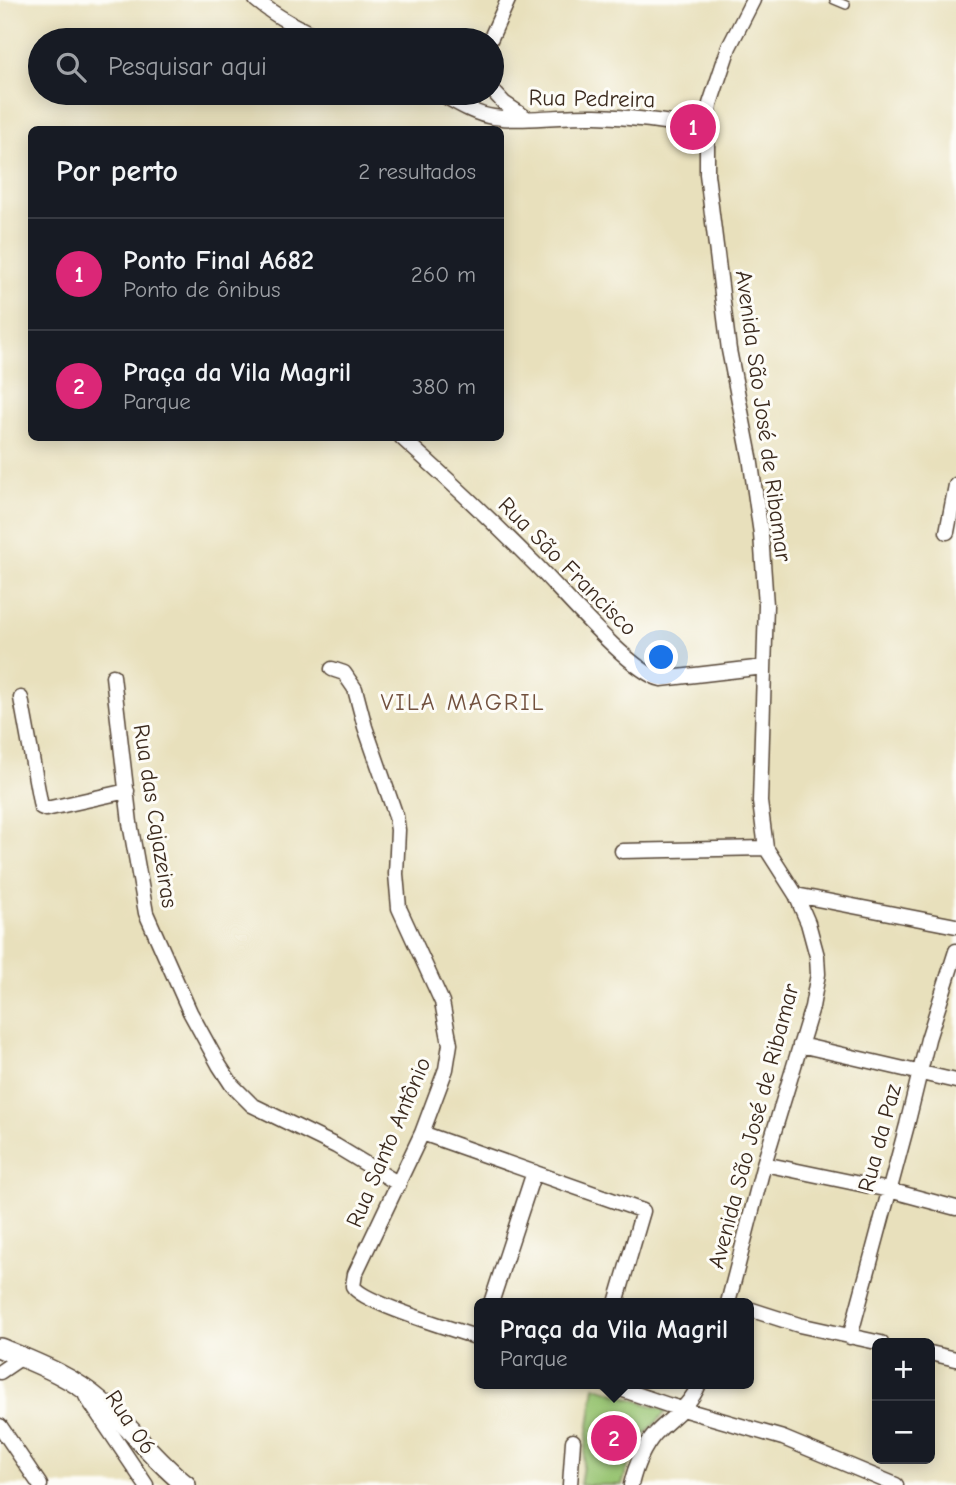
<!DOCTYPE html>
<html lang="pt">
<meta charset="utf-8">
<style>
body{margin:0;font-family:"Comic Neue",sans-serif;background:#242831;color:#f1f3f6}
.controls{position:absolute;right:21px;bottom:21px;display:grid;overflow:hidden;border-radius:10px;box-shadow:0 4px 18px #0003}
.controls button{width:63px;height:63px;display:grid;place-items:center;padding:0;border:0;border-bottom:2px solid #363941;background:#171b24;color:#f1f3f6;font:35px sans-serif}
.you{position:absolute;left:662px;top:658px;width:24px;height:24px;margin:-18px;border:5px solid #fff;border-radius:50%;background:#1a73e8;box-shadow:0 0 0 10px #1a73e833}
.badge{display:grid;place-items:center;width:46px;height:46px;border-radius:50%;background:#db2777;color:#fff;font-size:23px;font-weight:700}
.pin{position:absolute;translate:-50% -50%;border:4px solid #fff;box-shadow:0 2px 7px #0006}
.popup{position:absolute;left:474px;top:1298px;width:280px;height:91px;box-sizing:border-box;display:grid;place-content:center;border-radius:10px;background:#171b24;filter:drop-shadow(0 2px 5px #0005);font-size:23px;white-space:nowrap;color:#9ea1a6}
.popup b{font-size:26px;color:#f1f3f6}
.popup::after{content:'';position:absolute;left:50%;top:100%;margin-left:-14px;border:14px solid transparent;border-top-color:#171b24}
.list{margin:0;padding:0;list-style:none}
h2{display:flex;justify-content:space-between;align-items:center;height:91px;margin:0;padding:0 28px;font-size:30px}
h2 small{font-size:23px;font-weight:400;color:#9ea1a6}
.list li{display:grid;grid-template-columns:46px 1fr auto;gap:21px;align-items:center;box-sizing:border-box;height:112px;padding:0 28px;border-top:2px solid #363941}
.list b{display:block;font-size:26px;white-space:nowrap}
.list p{margin:0;font-size:23px;white-space:nowrap;color:#9ea1a6}
.list em{font-size:23px;font-style:normal;color:#9ea1a6}
.icon{flex:none;width:38px;height:38px;fill:none;stroke:currentColor;stroke-width:2;stroke-linecap:round;stroke-linejoin:round}
.map{position:relative;flex:none;width:956px;height:1485px;overflow:hidden}
.search{position:absolute;background:#171b24;box-shadow:0 4px 18px #0003;left:28px;top:28px;width:476px;height:77px;display:flex;align-items:center;gap:18px;box-sizing:border-box;padding:0 24px;border-radius:38px;color:#9ea1a6;font-size:26px}
.panel{position:absolute;background:#171b24;box-shadow:0 4px 18px #0003;left:28px;top:126px;width:476px;height:315px;border-radius:10px}
.map>svg:first-child{display:block}
</style>
<div class="map">
<svg width="956" height="1485" viewBox="0 0 956 1485">
<rect width="100%" height="100%" fill="#fdfcf7"/>
<filter id="ink" filterUnits="userSpaceOnUse"><feTurbulence type="fractalNoise" baseFrequency=".0143" numOctaves="2"/><feDisplacementMap in="SourceGraphic" scale="14" xChannelSelector="R" yChannelSelector="G"/><feConvolveMatrix kernelMatrix="1 2 1 2 8 2 1 2 1" color-interpolation-filters="sRGB"/></filter>
<filter id="wash" filterUnits="userSpaceOnUse"><feTurbulence type="fractalNoise" baseFrequency=".00686" numOctaves="4" result="noise"/><feDisplacementMap in="SourceGraphic" scale="28" xChannelSelector="R" yChannelSelector="G"/><feGaussianBlur stdDeviation="1.57" result="paint"/><feColorMatrix in="noise" values="0 0 0 0 0 0 0 0 0 0 0 0 0 0 0 0 0 1.4 0 .05"/><feComposite in="paint" operator="in"/></filter>
<g filter="url(#wash)">
<rect width="100%" height="100%" fill="#e8e0bc"/>
<path fill="#98c472" stroke="#6a7748" stroke-width="2" d="M 595,1386 L 667,1411 L 634,1446 L 622,1485 L 580,1485 Z"/>
</g>
<g filter="url(#ink)">
<g fill="none" stroke-linecap="round" stroke-linejoin="round">
<g stroke="#554536" stroke-width="10">
<path id="service" d="M 834,0 L 846,5"/>
</g>
<g stroke="#554536" stroke-width="17">
<path id="minor" d="M 256,0 C 278,18 300,29 325,40
M 490,40 L 508,0
M 492,90 L 504,103 L 525,117
M 439,93 C 456,102 474,114 493,117 C 527,122 561,115 595,116 C 633,117 670,122 707,129
M 402,438 C 447,478 491,520 535,564 C 560,589 631,673 661,679 L 764,667
M 947,532 L 956,485
M 332,669 L 344,673 L 355,689 L 365,727 L 396,816 L 398,830 L 396,874 L 399,908 L 442,1002 L 450,1044 L 446,1069 L 422,1133 L 355,1274 L 353,1286 C 362,1303 456,1330 479,1338
M 113,676 L 130,823 L 146,913 L 190,1012 L 219,1065 L 232,1085 L 252,1105 L 336,1146 L 399,1184
M 21,698 L 41,807 L 46,809 L 127,791
M 622,851 L 766,848
M 796,895 L 956,926
M 800,1045 L 956,1081
M 422,1133 L 643,1211 L 616,1303
M 764,1164 L 889,1190 L 956,1208
M 491,1303 L 534,1172
M 728,1303 L 764,1164 L 812,1007 L 818,974 L 817,956 L 808,923 L 796,895 L 766,848 L 760,802 L 766,605 L 761,534 L 750,457 L 729,350 L 707,174 L 707,129 L 710,104 L 729,47 L 753,0
M 749,1309 L 799,1325 L 881,1343
M 850,1337 L 907,1125 L 928,1039 L 956,951
M 930,1353 L 956,1359
M 0,1372 L 22,1357
M 606,1384 L 668,1405 L 783,1438 L 896,1485
M 86,1396 L 146,1485
M 0,1426 L 40,1485
M 570,1485 L 573,1441
M 631,1485 C 635,1468 643,1448 655,1434 C 671,1417 690,1407 699,1384"/>
</g>
<g stroke="#554536" stroke-width="22">
<path id="secondary" d="M 0,1348 C 36,1363 71,1376 100,1401 C 131,1427 154,1460 186,1485"/>
</g>
<use href="#service" stroke="#fff" stroke-width="7"/>
<use href="#minor" stroke="#fff" stroke-width="14"/>
<use href="#secondary" stroke="#fff" stroke-width="19"/>
</g>
</g>
<g text-anchor="middle" stroke-width="6" stroke-linejoin="round" paint-order="stroke">
<g font-size="23" fill="#3b2a1e" stroke="#fdfcf7">
<text transform="translate(592 98) rotate(1)" y="8">Rua Pedreira</text>
<text transform="translate(764 416) rotate(82)" y="8">Avenida São José de Ribamar</text>
<text transform="translate(568 566) rotate(45)" y="8">Rua São Francisco</text>
<text transform="translate(156 816) rotate(81)" y="8">Rua das Cajazeiras</text>
<text transform="translate(753 1126) rotate(-75)" y="8">Avenida São José de Ribamar</text>
<text transform="translate(879 1138) rotate(-75)" y="8">Rua da Paz</text>
<text transform="translate(388 1142) rotate(-67)" y="8">Rua Santo Antônio</text>
<text transform="translate(131 1422) rotate(56)" y="8">Rua 06</text>
</g>
<g font-size="24" letter-spacing="2" fill="#72513e" stroke="#fdfcf7">
<text x="463" y="710">VILA MAGRIL</text>
</g>
</g>
</svg>
<div class="controls">
<button>+</button>
<button>−</button>
</div>
<div class="you"></div>
<div class="pin badge" style="left:693px;top:127px">1</div>
<div class="pin badge" style="left:614px;top:1438px">2</div>
<div class="popup"><b>Praça da Vila Magril</b>Parque</div>
<div class="search"><svg class="icon" aria-label="search" viewBox="0 0 24 24"><circle cx="10" cy="10" r="6"/><path d="M15 15l6 6"/></svg>Pesquisar aqui</div>
<section class="panel">
<h2>Por perto<small>2 resultados</small></h2>
<ul class="list">
<li><span class="badge">1</span><div><b>Ponto Final A682</b><p>Ponto de ônibus</p></div><em>260 m</em></li>
<li><span class="badge">2</span><div><b>Praça da Vila Magril</b><p>Parque</p></div><em>380 m</em></li>
</ul>
</section>
</div>
